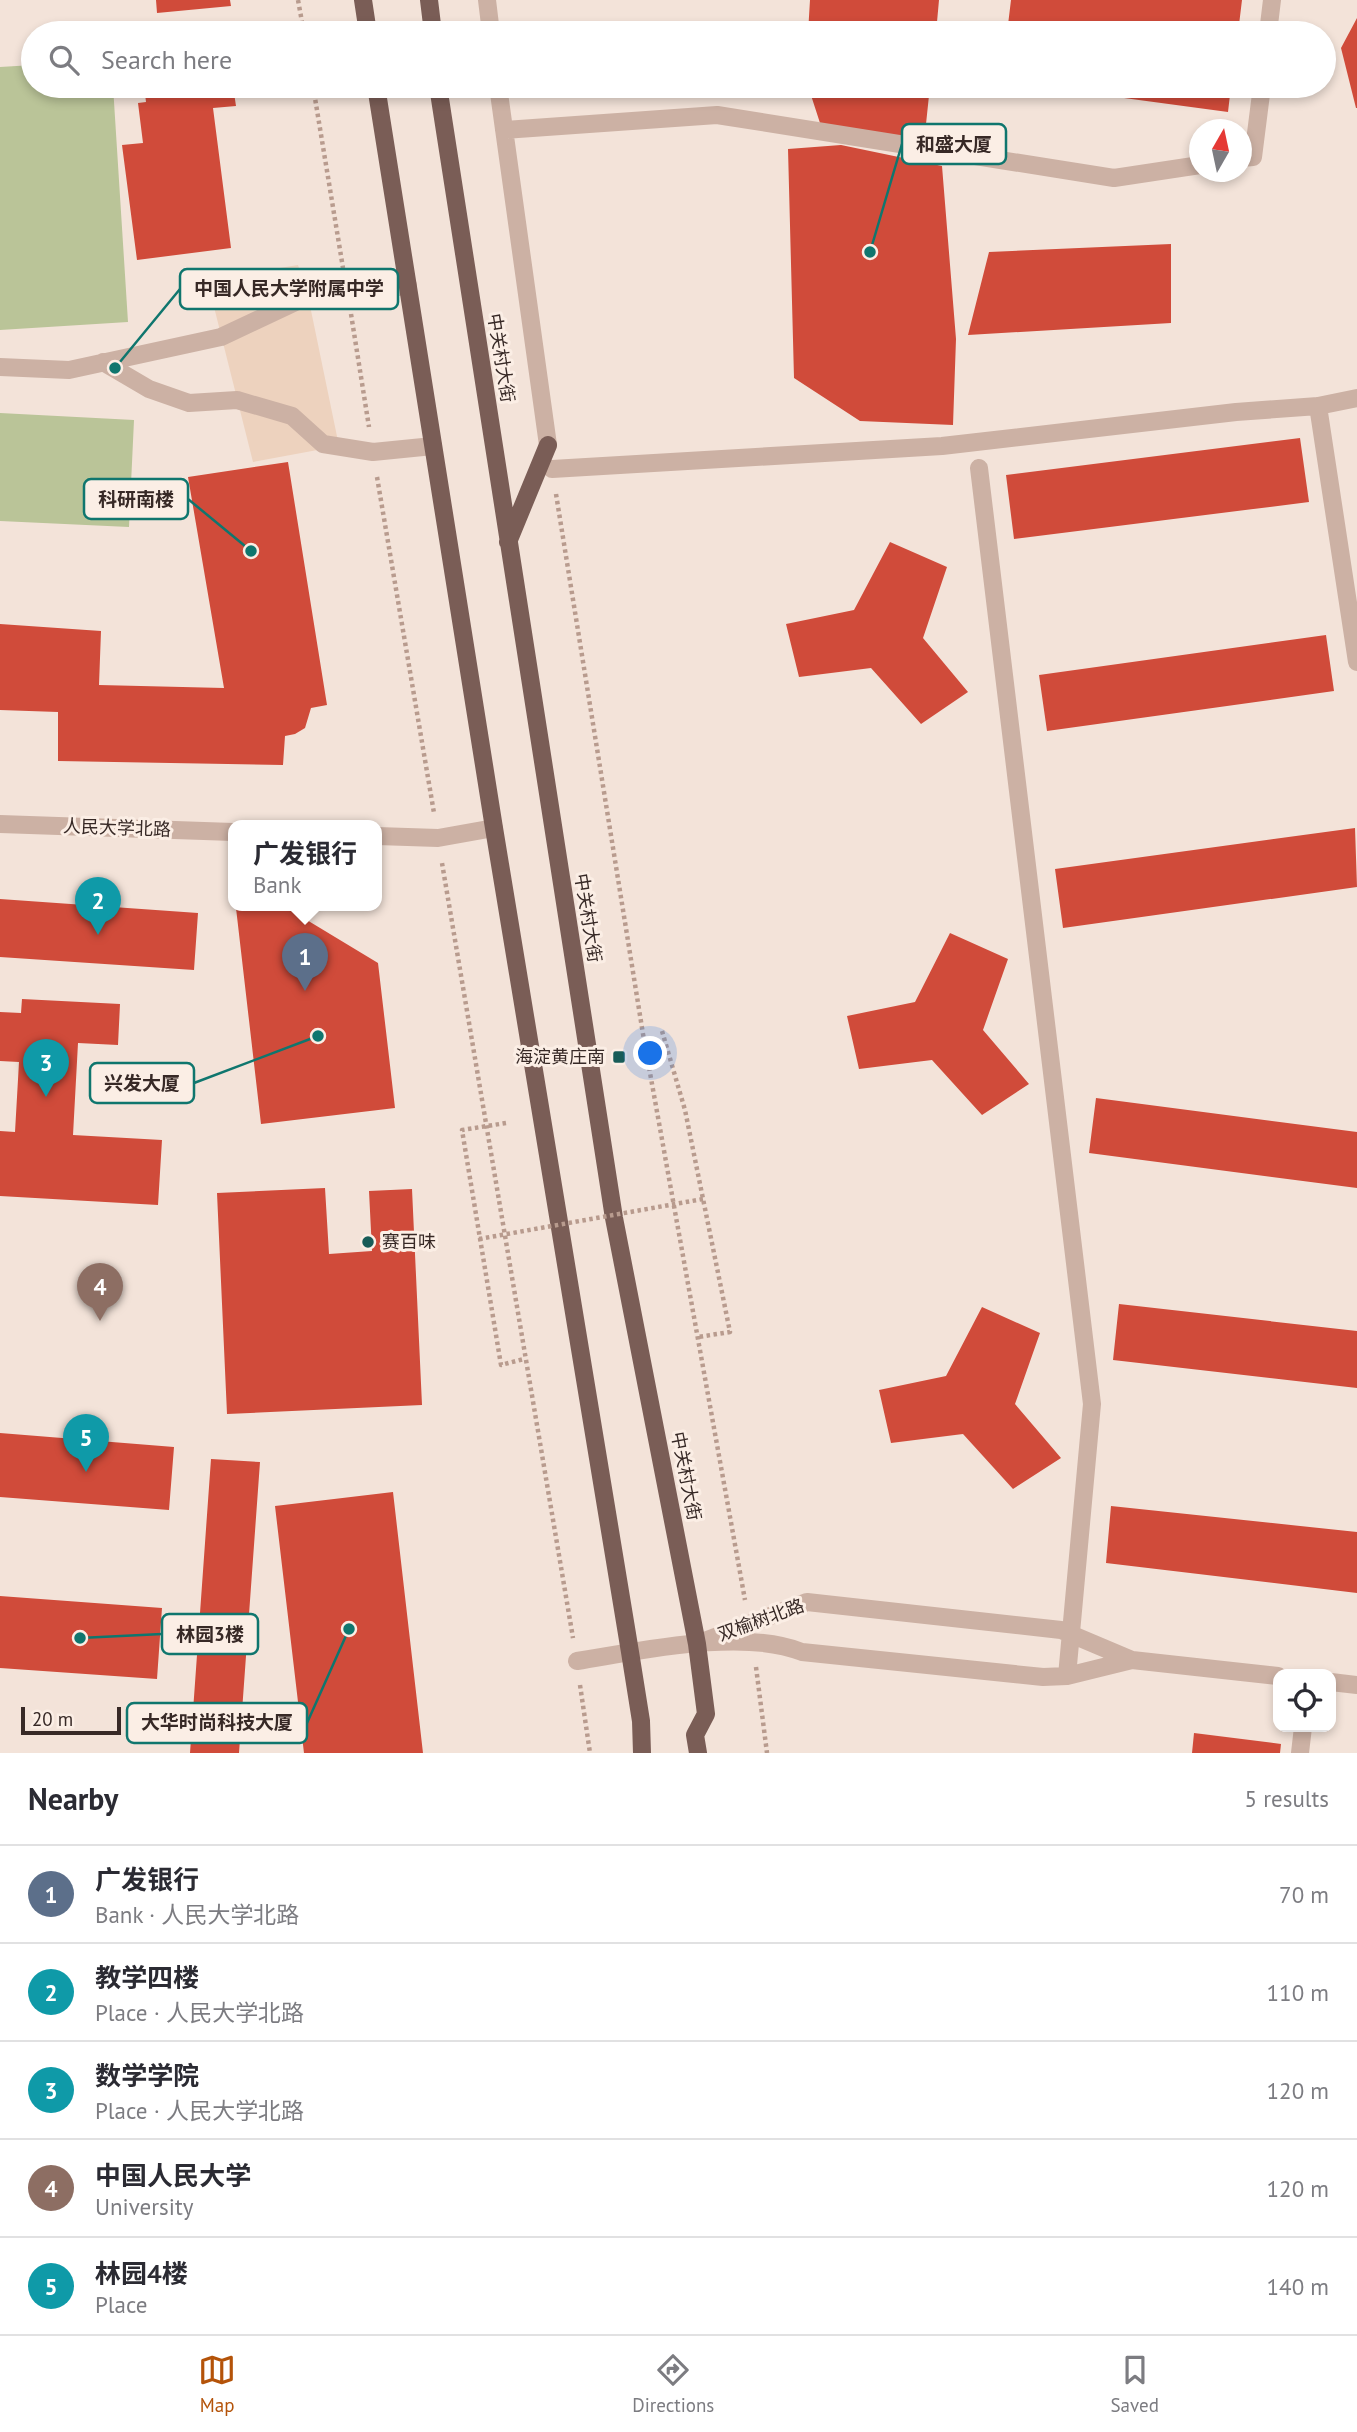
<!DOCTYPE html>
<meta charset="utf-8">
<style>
body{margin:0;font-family:"PT Sans","Noto Sans SC",sans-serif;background:#f7f7f7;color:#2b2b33}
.controls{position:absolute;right:21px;bottom:21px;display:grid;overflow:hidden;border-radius:14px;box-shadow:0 4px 10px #0003}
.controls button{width:63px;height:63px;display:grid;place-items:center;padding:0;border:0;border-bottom:2px solid #e1e1e2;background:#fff;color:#2b2b33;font:35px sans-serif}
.compass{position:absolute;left:1189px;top:119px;width:63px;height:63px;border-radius:50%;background:#fff;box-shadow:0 4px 10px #0003;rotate:9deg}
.scale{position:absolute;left:21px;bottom:18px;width:100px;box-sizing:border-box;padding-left:7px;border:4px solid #372926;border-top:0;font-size:19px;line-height:24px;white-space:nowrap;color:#372926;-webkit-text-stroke:5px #fbeee5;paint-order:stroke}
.you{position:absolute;left:651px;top:1054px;width:24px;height:24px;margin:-18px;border:5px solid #fff;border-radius:50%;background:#1a73e8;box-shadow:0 0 0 10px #1a73e833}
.badge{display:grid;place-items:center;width:46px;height:46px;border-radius:50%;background:#b45309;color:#fff;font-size:23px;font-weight:700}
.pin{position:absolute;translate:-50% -58px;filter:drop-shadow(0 2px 4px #0008)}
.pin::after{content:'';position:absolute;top:37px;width:24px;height:21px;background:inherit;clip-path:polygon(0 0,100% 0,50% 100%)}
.popup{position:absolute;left:228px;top:820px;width:154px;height:91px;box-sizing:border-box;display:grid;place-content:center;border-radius:14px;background:#fff;filter:drop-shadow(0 2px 5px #0005);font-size:23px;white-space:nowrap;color:#7c7c81}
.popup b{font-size:26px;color:#2b2b33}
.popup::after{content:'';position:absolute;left:50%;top:100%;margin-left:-14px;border:14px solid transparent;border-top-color:#fff}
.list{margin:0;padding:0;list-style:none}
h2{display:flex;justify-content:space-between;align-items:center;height:91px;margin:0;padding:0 28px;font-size:30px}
h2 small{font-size:23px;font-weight:400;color:#7c7c81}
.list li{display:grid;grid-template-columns:46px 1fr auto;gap:21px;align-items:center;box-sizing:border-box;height:98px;padding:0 28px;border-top:2px solid #e1e1e2}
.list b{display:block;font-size:26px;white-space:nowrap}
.list p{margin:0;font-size:23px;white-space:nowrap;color:#7c7c81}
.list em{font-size:23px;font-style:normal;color:#7c7c81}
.icon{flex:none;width:38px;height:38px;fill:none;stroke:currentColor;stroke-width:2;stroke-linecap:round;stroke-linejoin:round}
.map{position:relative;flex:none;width:1357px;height:1753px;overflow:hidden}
.search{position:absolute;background:#fff;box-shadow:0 4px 10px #0003;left:21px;right:21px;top:21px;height:77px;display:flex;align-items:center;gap:18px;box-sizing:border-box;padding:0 24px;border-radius:38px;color:#7c7c81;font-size:26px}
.sheet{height:581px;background:#fff}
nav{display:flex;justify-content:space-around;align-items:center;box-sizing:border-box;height:98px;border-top:2px solid #e1e1e2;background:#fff;font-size:19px;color:#7c7c81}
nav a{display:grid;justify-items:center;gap:4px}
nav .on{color:#b45309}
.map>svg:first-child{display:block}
</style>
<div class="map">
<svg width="1357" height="1753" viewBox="0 0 1357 1753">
<rect width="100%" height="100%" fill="#f3e3d9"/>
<path fill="#bac498" d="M 33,65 L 33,86 L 113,86 L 128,322 L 0,330 L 0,67 Z
M 0,413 L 134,420 L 129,527 L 0,521 Z"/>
<path fill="#edd2be" d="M 298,265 L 308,296 L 339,446 L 253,462 L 213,303 L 202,281 Z"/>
<path fill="#d04b3a" d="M 156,0 L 230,0 L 231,6 L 157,13 Z
M 810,0 L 939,0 L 936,33 L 808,33 Z
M 1011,0 L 1242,0 L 1238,33 L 1007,33 Z
M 1357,18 L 1357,108 L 1356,108 L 1341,48 Z
M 144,86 L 233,86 L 236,106 L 213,108 L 231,248 L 137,260 L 122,145 L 143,143 L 138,103 L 146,102 Z
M 808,86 L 930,86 L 924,143 L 820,123 Z
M 1035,86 L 1231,86 L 1228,112 Z
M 841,145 L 942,166 L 956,339 L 953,425 L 860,421 L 794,378 L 788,149 Z
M 1171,244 L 1171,323 L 968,335 L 989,252 Z
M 1300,438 L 1309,502 L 1014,539 L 1006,475 Z
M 288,462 L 327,705 L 311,708 L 305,728 L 295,734 L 285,736 L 283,765 L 58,761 L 58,712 L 0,710 L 0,624 L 101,631 L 99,685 L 224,688 L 188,477 Z
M 890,542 L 947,567 L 923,638 L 968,692 L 921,724 L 871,668 L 799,677 L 786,624 L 854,610 Z
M 1326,635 L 1334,691 L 1047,731 L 1039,675 Z
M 1355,828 L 1357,887 L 1063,928 L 1055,869 Z
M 0,899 L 198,913 L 194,970 L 0,957 Z
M 262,905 L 282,905 L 378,963 L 395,1108 L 261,1124 L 236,908 Z
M 950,933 L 1008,959 L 983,1030 L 1029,1084 L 982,1115 L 932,1060 L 859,1069 L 847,1016 L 915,1002 Z
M 22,999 L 120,1004 L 118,1045 L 78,1043 L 73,1135 L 162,1140 L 158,1205 L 0,1196 L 0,1131 L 15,1132 L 19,1062 L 0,1061 L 0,1012 L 21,1013 Z
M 1096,1098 L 1357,1132 L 1357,1188 L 1089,1153 Z
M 325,1188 L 329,1254 L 372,1251 L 369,1191 L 412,1189 L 422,1405 L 227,1414 L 217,1193 Z
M 1119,1304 L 1357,1331 L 1357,1388 L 1113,1360 Z
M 982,1307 L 1040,1333 L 1015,1404 L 1061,1458 L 1013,1489 L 963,1434 L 891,1443 L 879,1390 L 946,1376 Z
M 0,1433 L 174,1447 L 169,1510 L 0,1497 Z
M 211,1459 L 260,1462 L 239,1753 L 190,1753 Z
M 393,1492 L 423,1753 L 304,1753 L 275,1506 Z
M 1111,1506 L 1357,1532 L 1357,1593 L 1106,1563 Z
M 0,1596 L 162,1608 L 157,1679 L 0,1668 Z
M 1194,1733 L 1281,1744 L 1280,1753 L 1192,1753 Z"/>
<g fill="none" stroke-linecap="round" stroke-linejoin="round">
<path stroke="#b89b8e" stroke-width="4.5" stroke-dasharray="3.5 3.5" stroke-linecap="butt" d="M 298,0 L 304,33
M 313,86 L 343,268
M 351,314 L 369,427
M 377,477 L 434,813
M 556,494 L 643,1034 L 745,1600
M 442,863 L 573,1638
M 662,1031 L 685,1110 L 730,1332 L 698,1337
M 506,1123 L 462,1130 L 501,1365 L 524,1359
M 756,1667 L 767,1753
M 580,1685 L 590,1753"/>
<path stroke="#ccb1a4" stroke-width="18" d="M 487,0 L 491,33
M 1268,33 L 1272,0
M 498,86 L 548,445
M 504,130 L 717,115 L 1114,178 L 1200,165
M 1242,158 L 1253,157 L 1262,86
M 103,362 L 149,389 L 189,403 L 237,400 L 292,416 L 323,444 L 373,452 L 433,446
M 0,367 L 69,370 L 221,337 L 308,296 L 408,286
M 1318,406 L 1357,662
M 979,468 L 1092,1404 L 1067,1676
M 552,469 L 942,446 L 1236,412 L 1318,406 L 1357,398
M 0,824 L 233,832
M 377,836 L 438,838 L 494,828
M 697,1644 L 807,1602 L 1061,1630 L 1132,1660 L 1278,1676
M 577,1661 C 640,1651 742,1628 802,1652 L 1043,1677 L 1067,1676 L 1132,1660
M 1331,1682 L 1357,1685
M 1300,1753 L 1303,1727"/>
<path stroke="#7a5d56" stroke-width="18" d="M 363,0 L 368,33
M 429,0 L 433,33
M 376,86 L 494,828 L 630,1652 L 641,1721 L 642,1753
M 438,86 L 614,1218 L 697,1644 L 706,1714 L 695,1735 L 698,1753
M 508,542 L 548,445"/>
<path stroke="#b89b8e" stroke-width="4.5" stroke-dasharray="3.5 3.5" stroke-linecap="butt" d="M 479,1239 L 703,1199"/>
</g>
<g fill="#185c58" stroke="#fbeee5" stroke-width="2.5">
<rect x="612" y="1050" width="14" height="14" rx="3.5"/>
<circle cx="368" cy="1242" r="7"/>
</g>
<g text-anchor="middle" stroke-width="6" stroke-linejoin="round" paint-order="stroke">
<g font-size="18" fill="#372926" stroke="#fbeee5">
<text transform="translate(501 358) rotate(81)" y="6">中关村大街</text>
<text transform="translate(117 828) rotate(2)" y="6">人民大学北路</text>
<text transform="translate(588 918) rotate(81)" y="6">中关村大街</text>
<text transform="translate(686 1476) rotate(79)" y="6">中关村大街</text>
<text transform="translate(761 1620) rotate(-20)" y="6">双榆树北路</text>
</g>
<g font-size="18" fill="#372926" stroke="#fbeee5" text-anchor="end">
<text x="605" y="1063">海淀黄庄南</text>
<text x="382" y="1248" text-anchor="start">赛百味</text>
</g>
</g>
<path fill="none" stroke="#0f766e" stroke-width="2.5" d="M870 252L902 144M115 368L180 289M251 551L188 499M318 1036L194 1083M80 1638L162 1634M349 1629L307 1723"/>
<g fill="#0f766e" stroke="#fbeee5" stroke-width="2.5">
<circle cx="870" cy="252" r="7"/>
<circle cx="115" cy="368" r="7"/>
<circle cx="251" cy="551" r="7"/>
<circle cx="318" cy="1036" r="7"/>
<circle cx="80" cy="1638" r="7"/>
<circle cx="349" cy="1629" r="7"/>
</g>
<g fill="#fbeee5" stroke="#0f766e" stroke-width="2.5">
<rect x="902" y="124" width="104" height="40" rx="7"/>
<rect x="180" y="269" width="218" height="40" rx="7"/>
<rect x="84" y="479" width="104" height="40" rx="7"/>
<rect x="90" y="1063" width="104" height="40" rx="7"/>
<rect x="162" y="1614" width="96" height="40" rx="7"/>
<rect x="127" y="1703" width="180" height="40" rx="7"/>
</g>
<g font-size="19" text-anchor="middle" font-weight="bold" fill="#372926">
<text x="954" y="151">和盛大厦</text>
<text x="289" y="295">中国人民大学附属中学</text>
<text x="136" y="506">科研南楼</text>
<text x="142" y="1090">兴发大厦</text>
<text x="210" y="1641">林园3楼</text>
<text x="217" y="1729">大华时尚科技大厦</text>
</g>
</svg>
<div class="controls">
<button><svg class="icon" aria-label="locate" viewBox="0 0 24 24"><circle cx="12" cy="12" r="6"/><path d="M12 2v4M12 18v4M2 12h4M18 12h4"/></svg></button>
</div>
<svg class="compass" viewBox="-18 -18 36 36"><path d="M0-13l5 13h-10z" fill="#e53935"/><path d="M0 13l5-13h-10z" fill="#7c7c81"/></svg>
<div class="scale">20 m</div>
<div class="you"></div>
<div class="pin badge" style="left:305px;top:991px;background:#5c6f8a">1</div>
<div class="popup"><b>广发银行</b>Bank</div>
<div class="pin badge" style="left:98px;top:935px;background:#0f9aa8">2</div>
<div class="pin badge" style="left:46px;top:1097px;background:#0f9aa8">3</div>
<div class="pin badge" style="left:100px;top:1321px;background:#8d6e63">4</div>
<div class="pin badge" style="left:86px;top:1472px;background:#0f9aa8">5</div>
<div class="search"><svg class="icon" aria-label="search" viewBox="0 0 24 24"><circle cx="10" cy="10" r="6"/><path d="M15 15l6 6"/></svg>Search here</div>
</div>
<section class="sheet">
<h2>Nearby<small>5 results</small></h2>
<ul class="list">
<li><span class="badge" style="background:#5c6f8a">1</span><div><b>广发银行</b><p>Bank · 人民大学北路</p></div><em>70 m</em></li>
<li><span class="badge" style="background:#0f9aa8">2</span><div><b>教学四楼</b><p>Place · 人民大学北路</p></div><em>110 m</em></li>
<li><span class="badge" style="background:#0f9aa8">3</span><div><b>数学学院</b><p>Place · 人民大学北路</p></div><em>120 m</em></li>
<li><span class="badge" style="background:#8d6e63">4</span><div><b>中国人民大学</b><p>University</p></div><em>120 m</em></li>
<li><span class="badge" style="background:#0f9aa8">5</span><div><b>林园4楼</b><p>Place</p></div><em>140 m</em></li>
</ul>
</section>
<nav>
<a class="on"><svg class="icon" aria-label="map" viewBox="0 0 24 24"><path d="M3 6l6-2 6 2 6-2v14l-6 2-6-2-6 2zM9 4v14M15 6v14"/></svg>Map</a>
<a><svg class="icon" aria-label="directions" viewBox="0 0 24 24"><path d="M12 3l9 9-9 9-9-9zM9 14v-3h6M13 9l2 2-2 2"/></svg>Directions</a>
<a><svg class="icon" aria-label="saved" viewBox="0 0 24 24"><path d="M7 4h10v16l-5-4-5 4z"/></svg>Saved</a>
</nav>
